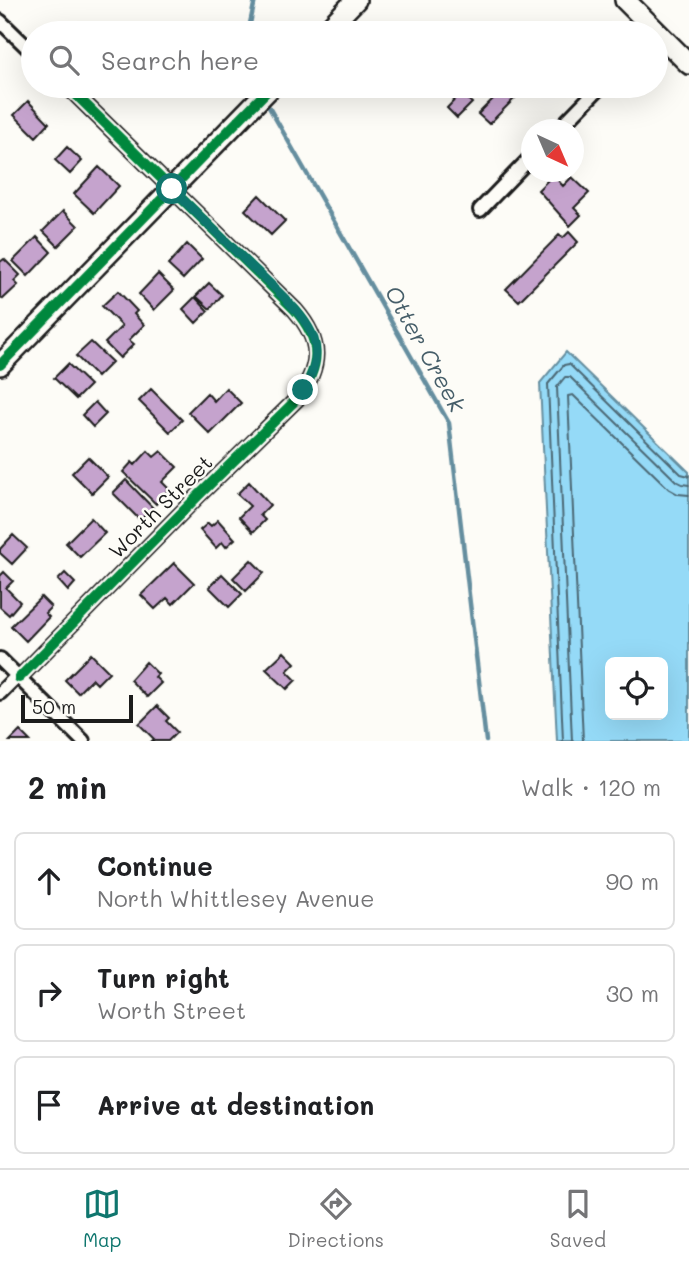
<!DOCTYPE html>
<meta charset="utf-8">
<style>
body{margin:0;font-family:Mali,sans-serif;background:#f6f6f6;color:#202124}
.controls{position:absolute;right:21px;bottom:21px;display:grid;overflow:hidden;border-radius:10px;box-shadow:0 7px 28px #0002}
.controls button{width:63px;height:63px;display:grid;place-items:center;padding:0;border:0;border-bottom:2px solid #e0e0e0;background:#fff;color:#202124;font:35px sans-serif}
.compass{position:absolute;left:521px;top:119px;width:63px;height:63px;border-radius:50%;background:#fff;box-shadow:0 7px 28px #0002;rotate:136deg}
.scale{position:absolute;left:21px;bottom:18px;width:112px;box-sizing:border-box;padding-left:7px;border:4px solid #1c1c1c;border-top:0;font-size:19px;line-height:24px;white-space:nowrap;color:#1c1c1c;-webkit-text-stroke:5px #fdfcf7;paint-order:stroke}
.stop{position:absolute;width:21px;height:21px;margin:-16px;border:5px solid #0f766e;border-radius:50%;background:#fff}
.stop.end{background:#0f766e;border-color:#fff;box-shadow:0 2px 7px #0008}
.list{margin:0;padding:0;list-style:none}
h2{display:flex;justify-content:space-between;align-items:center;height:91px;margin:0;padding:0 28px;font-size:30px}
h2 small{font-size:23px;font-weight:400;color:#757577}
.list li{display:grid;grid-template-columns:46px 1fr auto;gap:21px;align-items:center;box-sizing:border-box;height:98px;margin:0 14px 14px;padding:0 14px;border:2px solid #e0e0e0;border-radius:10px}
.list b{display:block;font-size:26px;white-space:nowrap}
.list p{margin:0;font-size:23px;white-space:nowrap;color:#757577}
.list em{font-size:23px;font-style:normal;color:#757577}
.icon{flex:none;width:38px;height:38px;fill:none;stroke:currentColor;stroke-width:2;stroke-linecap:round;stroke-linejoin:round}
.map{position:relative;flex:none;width:689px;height:741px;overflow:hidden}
.search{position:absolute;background:#fff;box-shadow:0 7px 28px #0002;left:21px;right:21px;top:21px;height:77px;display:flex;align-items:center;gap:18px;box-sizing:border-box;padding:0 24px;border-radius:38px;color:#757577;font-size:26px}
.sheet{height:427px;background:#fff}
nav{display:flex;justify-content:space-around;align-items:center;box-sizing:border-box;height:98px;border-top:2px solid #e0e0e0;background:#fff;font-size:19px;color:#757577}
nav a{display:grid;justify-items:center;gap:4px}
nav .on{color:#0f766e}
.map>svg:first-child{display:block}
</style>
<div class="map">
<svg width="689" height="741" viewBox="0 0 689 741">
<rect width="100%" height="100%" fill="#fdfcf7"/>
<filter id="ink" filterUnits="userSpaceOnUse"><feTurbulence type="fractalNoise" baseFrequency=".0143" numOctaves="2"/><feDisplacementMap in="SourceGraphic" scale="14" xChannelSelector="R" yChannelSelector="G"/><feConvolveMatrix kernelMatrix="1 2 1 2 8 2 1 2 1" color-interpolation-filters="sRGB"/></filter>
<g filter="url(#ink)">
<path fill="#95daf7" stroke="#658e9f" stroke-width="2" fill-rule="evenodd" d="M 566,352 L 689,472 L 689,741 L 557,741 L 540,383 ZM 610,662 L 663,662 L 663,715 L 610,715 Z"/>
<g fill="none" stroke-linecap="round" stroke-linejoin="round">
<path stroke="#4c6874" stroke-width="2" d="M 563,741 L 548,384 L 564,365 L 569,364 L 681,474 L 689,476
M 572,741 L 557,387 L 565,377 L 570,377 L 676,481 L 682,484 L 689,485
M 583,741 L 568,396 L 573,395 L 669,489 L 678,494 L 689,495"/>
<path stroke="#658e9f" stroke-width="4.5" d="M 248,33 L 255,0
M 266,102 L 449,423 L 486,741"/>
</g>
<path fill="#c5a3cd" stroke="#1c1c1c" stroke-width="2" d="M 504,88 L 515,98 L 489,124 L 478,114 Z
M 461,93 L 472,103 L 457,118 L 447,108 Z
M 28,101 L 49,123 L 36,137 L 14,115 Z
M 67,147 L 82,161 L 70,174 L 55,160 Z
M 99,167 L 119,186 L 94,213 L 74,194 Z
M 553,175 L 563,186 L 572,177 L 589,193 L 574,208 L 581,215 L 570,226 L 538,190 Z
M 259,195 L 285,221 L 271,235 L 245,210 Z
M 63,211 L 78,226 L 58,246 L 43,231 Z
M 569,232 L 578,242 L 519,301 L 506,289 L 559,235 L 563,238 Z
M 37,237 L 51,252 L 28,276 L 13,261 Z
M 187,244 L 202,259 L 183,279 L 168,265 Z
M 4,259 L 20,275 L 14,281 L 18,285 L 3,299 L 0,296 L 0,262 Z
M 158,274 L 174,290 L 154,310 L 139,294 Z
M 209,283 L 222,295 L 210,309 L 196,296 Z
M 118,291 L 137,311 L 134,314 L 144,325 L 129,340 L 134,344 L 120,358 L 105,343 L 122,326 L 102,306 Z
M 195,297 L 208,311 L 196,323 L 183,309 Z
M 91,342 L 112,362 L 97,377 L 76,356 Z
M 68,364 L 90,385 L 76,399 L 54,378 Z
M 226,388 L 241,403 L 210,434 L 188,412 L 207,393 L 214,401 Z
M 151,389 L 182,420 L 170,432 L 139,401 Z
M 95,402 L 106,414 L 93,427 L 82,415 Z
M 148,451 L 154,457 L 161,451 L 177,467 L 162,482 L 169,489 L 156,504 L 123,472 L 132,462 L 135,465 Z
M 88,457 L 108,477 L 92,493 L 72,473 Z
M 126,480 L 153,508 L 140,520 L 113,493 Z
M 249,482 L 270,505 L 260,515 L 265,520 L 253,532 L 239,517 L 250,506 L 237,494 Z
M 91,518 L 105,533 L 80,557 L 66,543 Z
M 218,520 L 235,539 L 226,547 L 222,542 L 216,548 L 200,530 L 208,523 L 211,526 Z
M 13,535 L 27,548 L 12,564 L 0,553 L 0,549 Z
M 251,560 L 264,573 L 246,591 L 233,578 Z
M 174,563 L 194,583 L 173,604 L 167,598 L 155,609 L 141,595 Z
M 4,572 L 13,581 L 6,588 L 20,602 L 9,615 L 0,607 L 0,576 Z
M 65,573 L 75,583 L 68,591 L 58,580 Z
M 222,574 L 242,594 L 229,607 L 209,587 Z
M 41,597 L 51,607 L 45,613 L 49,617 L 26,641 L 11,626 Z
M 284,652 L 295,663 L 287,671 L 296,680 L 287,689 L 266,669 Z
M 91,654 L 109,672 L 97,684 L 92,679 L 78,693 L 65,680 Z
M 146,662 L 158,674 L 155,677 L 161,683 L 147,697 L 130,680 Z
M 157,706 L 169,718 L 166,721 L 177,732 L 168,741 L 152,741 L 154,739 L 139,724 Z
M 20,731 L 30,741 L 10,741 Z"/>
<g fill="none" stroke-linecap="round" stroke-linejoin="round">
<g stroke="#1c1c1c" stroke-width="18">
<path id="street" d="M 0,21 L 33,53
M 558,130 L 601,86
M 480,210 L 532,156
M 0,659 L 83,741
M 19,678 L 199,495 L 297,399 C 322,366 322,341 295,310 L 67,86
M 0,693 L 17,676"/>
</g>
<g stroke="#1c1c1c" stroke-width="24">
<path id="secondary" d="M 625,0 L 689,64
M 324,33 L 356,0
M 0,365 L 272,86"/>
</g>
<use href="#street" stroke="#fdfcf7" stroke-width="12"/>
<use href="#secondary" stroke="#fdfcf7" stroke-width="19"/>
<g stroke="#fdfcf7" stroke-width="15">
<path id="cycleway" d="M 0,365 L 272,86
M 19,678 L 199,495 L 297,399 C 322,366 322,341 295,310 L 67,86"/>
</g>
<use href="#cycleway" stroke="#00873e" stroke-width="10"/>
</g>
</g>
<g fill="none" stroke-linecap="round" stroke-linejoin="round" filter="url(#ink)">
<path stroke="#0f766e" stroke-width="9" d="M 172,189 C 198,214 224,240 250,265 C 269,283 306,314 314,339 C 319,358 313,375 303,390"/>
</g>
<g text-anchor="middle" stroke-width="5" stroke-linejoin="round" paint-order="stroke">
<g font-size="21" fill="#1c1c1c" stroke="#fdfcf7">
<text transform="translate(161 507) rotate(-45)" y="7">Worth Street</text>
</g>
<g font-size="23" font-style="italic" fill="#465e69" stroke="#fdfcf7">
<text transform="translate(425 349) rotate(61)" y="8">Otter Creek</text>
</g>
</g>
</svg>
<div class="controls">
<button><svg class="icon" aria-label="locate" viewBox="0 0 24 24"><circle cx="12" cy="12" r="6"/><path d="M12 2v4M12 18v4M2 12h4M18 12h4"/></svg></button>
</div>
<svg class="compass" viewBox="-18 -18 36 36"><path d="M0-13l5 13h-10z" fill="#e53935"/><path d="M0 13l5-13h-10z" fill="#757577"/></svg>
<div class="scale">50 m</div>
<div class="stop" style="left:172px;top:189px"></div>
<div class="stop end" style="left:303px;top:390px"></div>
<div class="search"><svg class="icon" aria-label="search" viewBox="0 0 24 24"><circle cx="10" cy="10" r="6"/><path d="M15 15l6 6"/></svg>Search here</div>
</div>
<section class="sheet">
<h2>2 min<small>Walk · 120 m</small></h2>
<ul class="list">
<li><svg class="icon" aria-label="ahead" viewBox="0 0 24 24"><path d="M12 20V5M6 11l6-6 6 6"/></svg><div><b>Continue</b><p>North Whittlesey Avenue</p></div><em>90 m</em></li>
<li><svg class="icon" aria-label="right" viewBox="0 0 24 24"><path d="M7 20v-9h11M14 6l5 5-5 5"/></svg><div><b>Turn right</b><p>Worth Street</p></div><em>30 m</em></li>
<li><svg class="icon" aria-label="arrive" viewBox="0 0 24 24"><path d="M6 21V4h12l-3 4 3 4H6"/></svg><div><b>Arrive at destination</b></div></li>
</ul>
</section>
<nav>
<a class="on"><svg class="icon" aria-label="map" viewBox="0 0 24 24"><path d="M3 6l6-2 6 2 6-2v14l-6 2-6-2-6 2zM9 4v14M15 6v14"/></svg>Map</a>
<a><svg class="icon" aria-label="directions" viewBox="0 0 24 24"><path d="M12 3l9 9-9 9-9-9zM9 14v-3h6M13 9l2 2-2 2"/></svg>Directions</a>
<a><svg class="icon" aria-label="saved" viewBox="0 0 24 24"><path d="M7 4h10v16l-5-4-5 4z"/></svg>Saved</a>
</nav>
